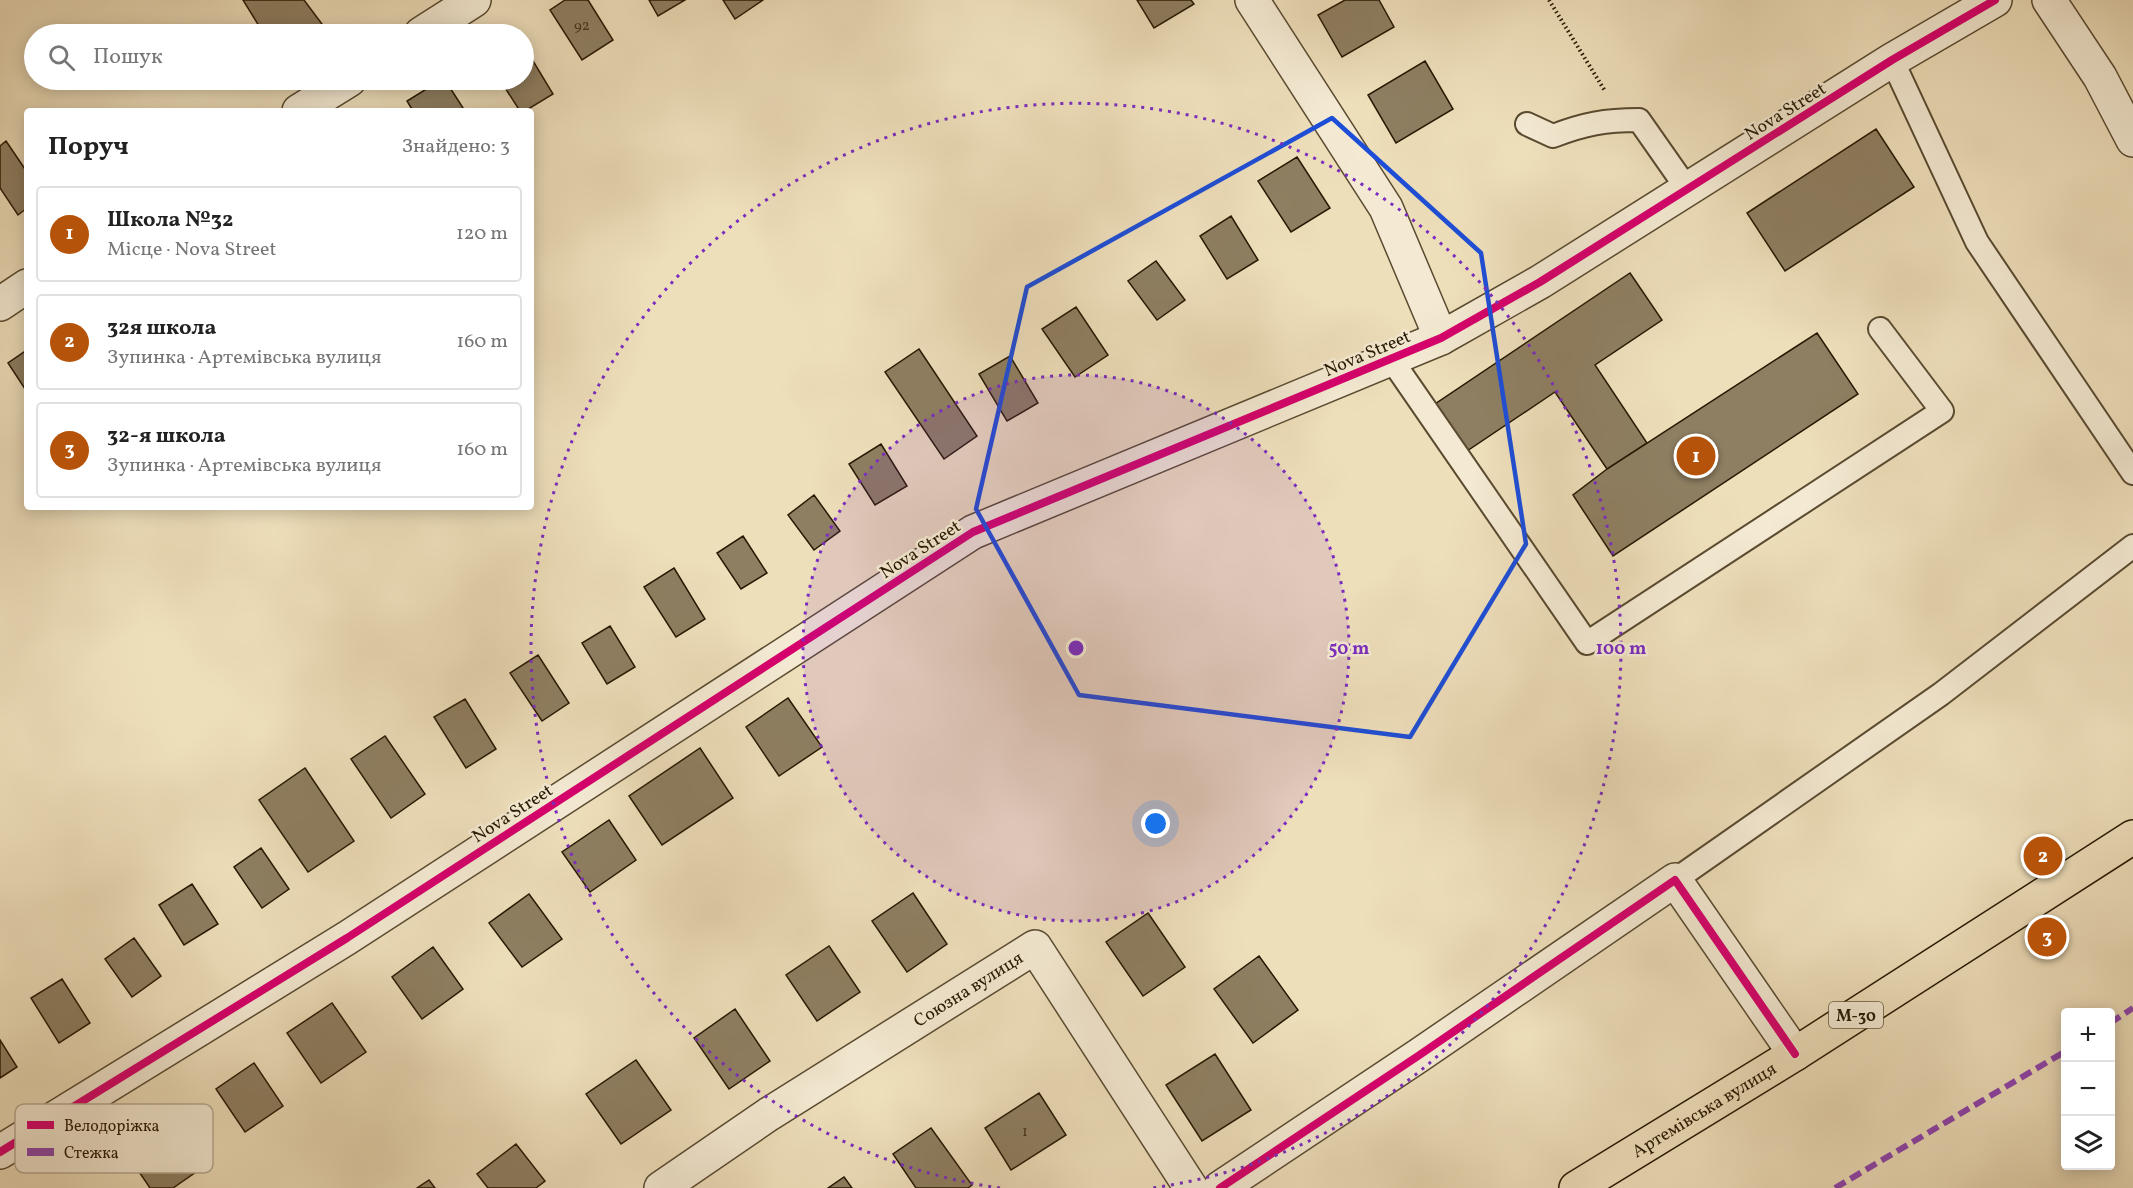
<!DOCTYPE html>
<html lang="uk">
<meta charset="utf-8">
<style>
body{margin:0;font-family:Vollkorn,serif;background:#f6f6f6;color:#222}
.controls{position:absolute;right:18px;bottom:18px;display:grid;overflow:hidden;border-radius:6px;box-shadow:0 3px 15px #0003}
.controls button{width:54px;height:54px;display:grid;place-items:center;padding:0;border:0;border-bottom:2px solid #e0e0e0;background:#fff;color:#222;font:30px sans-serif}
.you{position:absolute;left:1156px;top:824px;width:21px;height:21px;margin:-15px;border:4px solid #fff;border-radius:50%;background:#1a73e8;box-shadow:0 0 0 9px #1a73e833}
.badge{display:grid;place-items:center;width:39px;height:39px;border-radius:50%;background:#b45309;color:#fff;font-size:20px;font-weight:700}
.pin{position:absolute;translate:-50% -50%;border:3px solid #fff;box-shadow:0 2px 6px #0006}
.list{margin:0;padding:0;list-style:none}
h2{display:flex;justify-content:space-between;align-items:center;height:78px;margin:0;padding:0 24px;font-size:26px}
h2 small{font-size:20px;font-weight:400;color:#767676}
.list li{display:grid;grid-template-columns:39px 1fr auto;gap:18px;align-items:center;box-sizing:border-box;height:96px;margin:0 12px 12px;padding:0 12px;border:2px solid #e0e0e0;border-radius:6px}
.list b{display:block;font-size:22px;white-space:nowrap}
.list p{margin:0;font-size:20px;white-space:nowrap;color:#767676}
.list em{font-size:20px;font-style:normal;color:#767676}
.icon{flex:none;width:33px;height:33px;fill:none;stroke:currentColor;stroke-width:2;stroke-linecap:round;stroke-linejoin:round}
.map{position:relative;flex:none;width:2133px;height:1188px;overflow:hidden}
.search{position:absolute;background:#fff;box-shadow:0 3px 15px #0003;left:24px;top:24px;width:510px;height:66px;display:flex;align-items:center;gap:15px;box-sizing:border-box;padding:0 21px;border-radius:33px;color:#767676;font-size:22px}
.panel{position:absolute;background:#fff;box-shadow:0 3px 15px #0003;left:24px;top:108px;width:510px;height:402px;border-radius:6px}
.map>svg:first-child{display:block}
</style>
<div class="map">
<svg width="2133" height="1188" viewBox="0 0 2133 1188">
<rect width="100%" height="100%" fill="#eedfbb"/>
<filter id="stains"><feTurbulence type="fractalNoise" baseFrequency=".00333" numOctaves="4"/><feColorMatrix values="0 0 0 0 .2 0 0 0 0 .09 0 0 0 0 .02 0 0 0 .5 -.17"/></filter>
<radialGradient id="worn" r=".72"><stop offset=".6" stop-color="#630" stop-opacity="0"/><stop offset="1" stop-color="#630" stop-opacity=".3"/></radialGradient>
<path fill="#8e7f62" stroke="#271802" stroke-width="1.5" d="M 243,0 L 304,0 L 325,28 L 314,34 L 264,34 Z
M 565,0 L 588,0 L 613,40 L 582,60 L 550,10 Z
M 649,0 L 685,0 L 658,16 Z
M 723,0 L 763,0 L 735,19 Z
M 1137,0 L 1191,0 L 1194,4 L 1154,28 Z
M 1345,0 L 1379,0 L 1394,27 L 1342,57 L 1318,15 Z
M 524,46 L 553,94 L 525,111 L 520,111 L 500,80 L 524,80 Z
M 1425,61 L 1453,109 L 1396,143 L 1368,95 Z
M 441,80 L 445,80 L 465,111 L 413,111 L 407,101 Z
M 1876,129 L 1914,187 L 1785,271 L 1747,213 Z
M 6,141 L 27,172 L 27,208 L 18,215 L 0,188 L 0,146 Z
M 1297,157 L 1330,208 L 1291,232 L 1258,181 Z
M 1231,216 L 1258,260 L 1227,279 L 1200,236 Z
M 1156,261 L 1185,300 L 1157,320 L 1128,281 Z
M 1630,273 L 1662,320 L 1595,365 L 1647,443 L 1607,469 L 1555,392 L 1467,451 L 1435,404 Z
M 1076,307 L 1108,355 L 1075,377 L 1042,329 Z
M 1817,333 L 1858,394 L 1613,556 L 1573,495 L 1607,469 Z
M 919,349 L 977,436 L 944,459 L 885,372 Z
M 27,350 L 27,392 L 8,363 Z
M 1010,356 L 1038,403 L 1007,421 L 979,374 Z
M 881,444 L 907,486 L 875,505 L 849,464 Z
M 814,495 L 840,531 L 814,550 L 788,515 Z
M 743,536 L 767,573 L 741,589 L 717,553 Z
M 674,568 L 705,619 L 676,637 L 644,587 Z
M 610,626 L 635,667 L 607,684 L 582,643 Z
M 538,655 L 569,703 L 542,721 L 510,673 Z
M 788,698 L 822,747 L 779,776 L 746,727 Z
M 465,699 L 496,749 L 466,768 L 434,717 Z
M 385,736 L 425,794 L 391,818 L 351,759 Z
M 700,748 L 733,798 L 662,845 L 629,796 Z
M 305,768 L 354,841 L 308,872 L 259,800 Z
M 609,820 L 636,860 L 590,892 L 562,852 Z
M 261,848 L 289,889 L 262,908 L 234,867 Z
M 192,884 L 218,924 L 184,945 L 159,905 Z
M 913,893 L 947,944 L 907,972 L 872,921 Z
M 529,894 L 562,939 L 522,967 L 489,923 Z
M 1148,913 L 1185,967 L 1143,996 L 1106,942 Z
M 134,938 L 161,976 L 132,997 L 105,959 Z
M 829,946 L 860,992 L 817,1021 L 786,975 Z
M 433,947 L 463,989 L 422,1019 L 392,977 Z
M 1259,956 L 1298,1010 L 1253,1043 L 1214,989 Z
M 62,979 L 90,1023 L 59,1043 L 31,998 Z
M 332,1003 L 366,1052 L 321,1083 L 287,1033 Z
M 735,1009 L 770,1061 L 729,1089 L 694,1038 Z
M 0,1040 L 17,1067 L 0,1078 Z
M 1215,1054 L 1251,1110 L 1202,1141 L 1166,1085 Z
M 636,1060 L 671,1110 L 621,1144 L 586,1094 Z
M 254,1063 L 283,1106 L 245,1132 L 216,1089 Z
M 1039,1093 L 1066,1135 L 1011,1170 L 985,1128 Z
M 931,1128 L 972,1185 L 968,1188 L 916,1188 L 893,1154 Z
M 168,1131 L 196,1172 L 173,1188 L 150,1188 L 129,1157 Z
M 516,1144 L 545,1181 L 536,1188 L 488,1188 L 477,1174 Z
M 844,1177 L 852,1188 L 828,1188 Z
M 429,1180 L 435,1188 L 417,1188 Z"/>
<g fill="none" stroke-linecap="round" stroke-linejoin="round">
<g stroke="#594a30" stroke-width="26">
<path id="service" d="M 1892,60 L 1977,242 L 2133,473
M 1527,124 L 1553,136 C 1584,124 1605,120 1639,120 L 1688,190
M 1391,359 L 1587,643 L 1942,411 L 1880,329
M 1675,880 L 1941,694 L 2133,546"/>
</g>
<g stroke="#594a30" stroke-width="36">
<g id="minor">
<path d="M 1252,0 L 1386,208 L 1441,338"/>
<path d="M 2049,0 L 2100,77 L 2133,140"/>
<path d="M 421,34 L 474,0"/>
<path d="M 299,111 L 349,80"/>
<path d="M 0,304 L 27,286"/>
<path d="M 0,1152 L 347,938 L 973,532 L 1441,338 L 1540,282 L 1892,60 L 1995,0"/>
<path id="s1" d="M 661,1188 L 769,1114 L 1035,947 L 1191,1188"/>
<path d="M 1220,1188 L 1418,1056 L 1675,880 L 1795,1054"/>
</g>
</g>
<g stroke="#271802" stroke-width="36">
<g id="trunk">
<path id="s2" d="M 1576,1188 L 1795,1054 L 2133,837"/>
</g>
</g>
<path stroke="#271802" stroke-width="4" stroke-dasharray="1.5 3" stroke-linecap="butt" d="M 1549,0 L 1605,91"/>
<use href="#service" stroke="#f4ead3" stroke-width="22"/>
<use href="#minor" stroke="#f4ead3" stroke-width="33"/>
<use href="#trunk" stroke="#eedfbb" stroke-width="33"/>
<path stroke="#8e44ad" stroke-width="6" stroke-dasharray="12 6" stroke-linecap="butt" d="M 2110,1023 L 2133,1008
M 1835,1188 L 2066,1051"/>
<g stroke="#f4ead3" stroke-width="11">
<path id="cycleway" d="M 0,1152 L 347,938 L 973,532 L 1441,338 L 1540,282 L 1892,60 L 1995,0
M 1220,1188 L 1418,1056 L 1675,880 L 1795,1054"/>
</g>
<use href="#cycleway" stroke="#d6006c" stroke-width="8"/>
</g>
<path fill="none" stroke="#1d4ed8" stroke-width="4.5" stroke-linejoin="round" d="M 1332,118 L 1481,253 L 1526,544 L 1410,737 L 1079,695 L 976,509 L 1027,287 Z"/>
<circle cx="1076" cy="648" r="273" fill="#7b2cbf" fill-opacity=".12"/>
<g fill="none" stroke="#7b2cbf" stroke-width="3" stroke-dasharray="3 6">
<circle cx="1076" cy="648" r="273"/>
<path d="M1000 1188A545 545 0 1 1 1152 1188"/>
</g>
<g text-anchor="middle" stroke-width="5" stroke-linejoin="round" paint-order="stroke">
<g font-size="15" fill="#41321a">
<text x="582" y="30">92</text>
<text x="1025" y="1136">1</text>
</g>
<rect fill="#f4ead3" stroke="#645741" stroke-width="1.5" x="1829" y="1002" width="54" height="26" rx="4.5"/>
<g font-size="16" font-weight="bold" fill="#271802">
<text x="1856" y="1021">М-30</text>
</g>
<g font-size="18" fill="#271802" stroke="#f4ead3">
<text transform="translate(1785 111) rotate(-32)" y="6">Nova Street</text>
<text transform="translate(1367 353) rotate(-23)" y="6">Nova Street</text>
<text transform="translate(920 549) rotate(-33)" y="6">Nova Street</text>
<text transform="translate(512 813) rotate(-33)" y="6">Nova Street</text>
<text dy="6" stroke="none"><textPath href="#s1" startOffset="366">Союзна вулиця</textPath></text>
<text dy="6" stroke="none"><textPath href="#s2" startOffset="150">Артемівська вулиця</textPath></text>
</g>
</g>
<rect x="15" y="1104" width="198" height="69" rx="9" fill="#f4ead3" stroke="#b6ab94" stroke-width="1.5"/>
<rect x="27" y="1121" width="27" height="8" fill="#d6006c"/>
<rect x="27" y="1148" width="27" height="8" fill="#8e44ad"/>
<g font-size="16" fill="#271802">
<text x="64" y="1131">Велодоріжка</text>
<text x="64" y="1158">Стежка</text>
</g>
<circle cx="1076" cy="648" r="9" fill="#7b2cbf" stroke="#f4ead3" stroke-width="3"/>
<g font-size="18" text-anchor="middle" font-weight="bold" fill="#7b2cbf" stroke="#f4ead3" stroke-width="5" stroke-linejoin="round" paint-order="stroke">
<text x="1349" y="654">50 m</text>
<text x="1621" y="654">100 m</text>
</g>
<rect width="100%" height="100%" filter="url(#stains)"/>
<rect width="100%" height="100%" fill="url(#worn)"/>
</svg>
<div class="controls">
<button>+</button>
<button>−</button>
<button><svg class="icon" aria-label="layers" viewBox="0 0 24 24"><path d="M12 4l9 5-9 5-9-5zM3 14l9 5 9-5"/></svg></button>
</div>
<div class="you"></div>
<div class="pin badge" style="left:1696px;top:456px">1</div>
<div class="pin badge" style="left:2043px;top:856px">2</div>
<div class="pin badge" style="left:2047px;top:937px">3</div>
<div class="search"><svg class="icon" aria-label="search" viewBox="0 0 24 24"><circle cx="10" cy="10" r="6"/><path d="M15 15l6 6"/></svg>Пошук</div>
<section class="panel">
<h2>Поруч<small>Знайдено: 3</small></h2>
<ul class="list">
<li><span class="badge">1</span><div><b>Школа №32</b><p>Місце · Nova Street</p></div><em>120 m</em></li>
<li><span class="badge">2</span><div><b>32я школа</b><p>Зупинка · Артемівська вулиця</p></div><em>160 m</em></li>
<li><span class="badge">3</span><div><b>32-я школа</b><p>Зупинка · Артемівська вулиця</p></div><em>160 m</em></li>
</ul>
</section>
</div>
